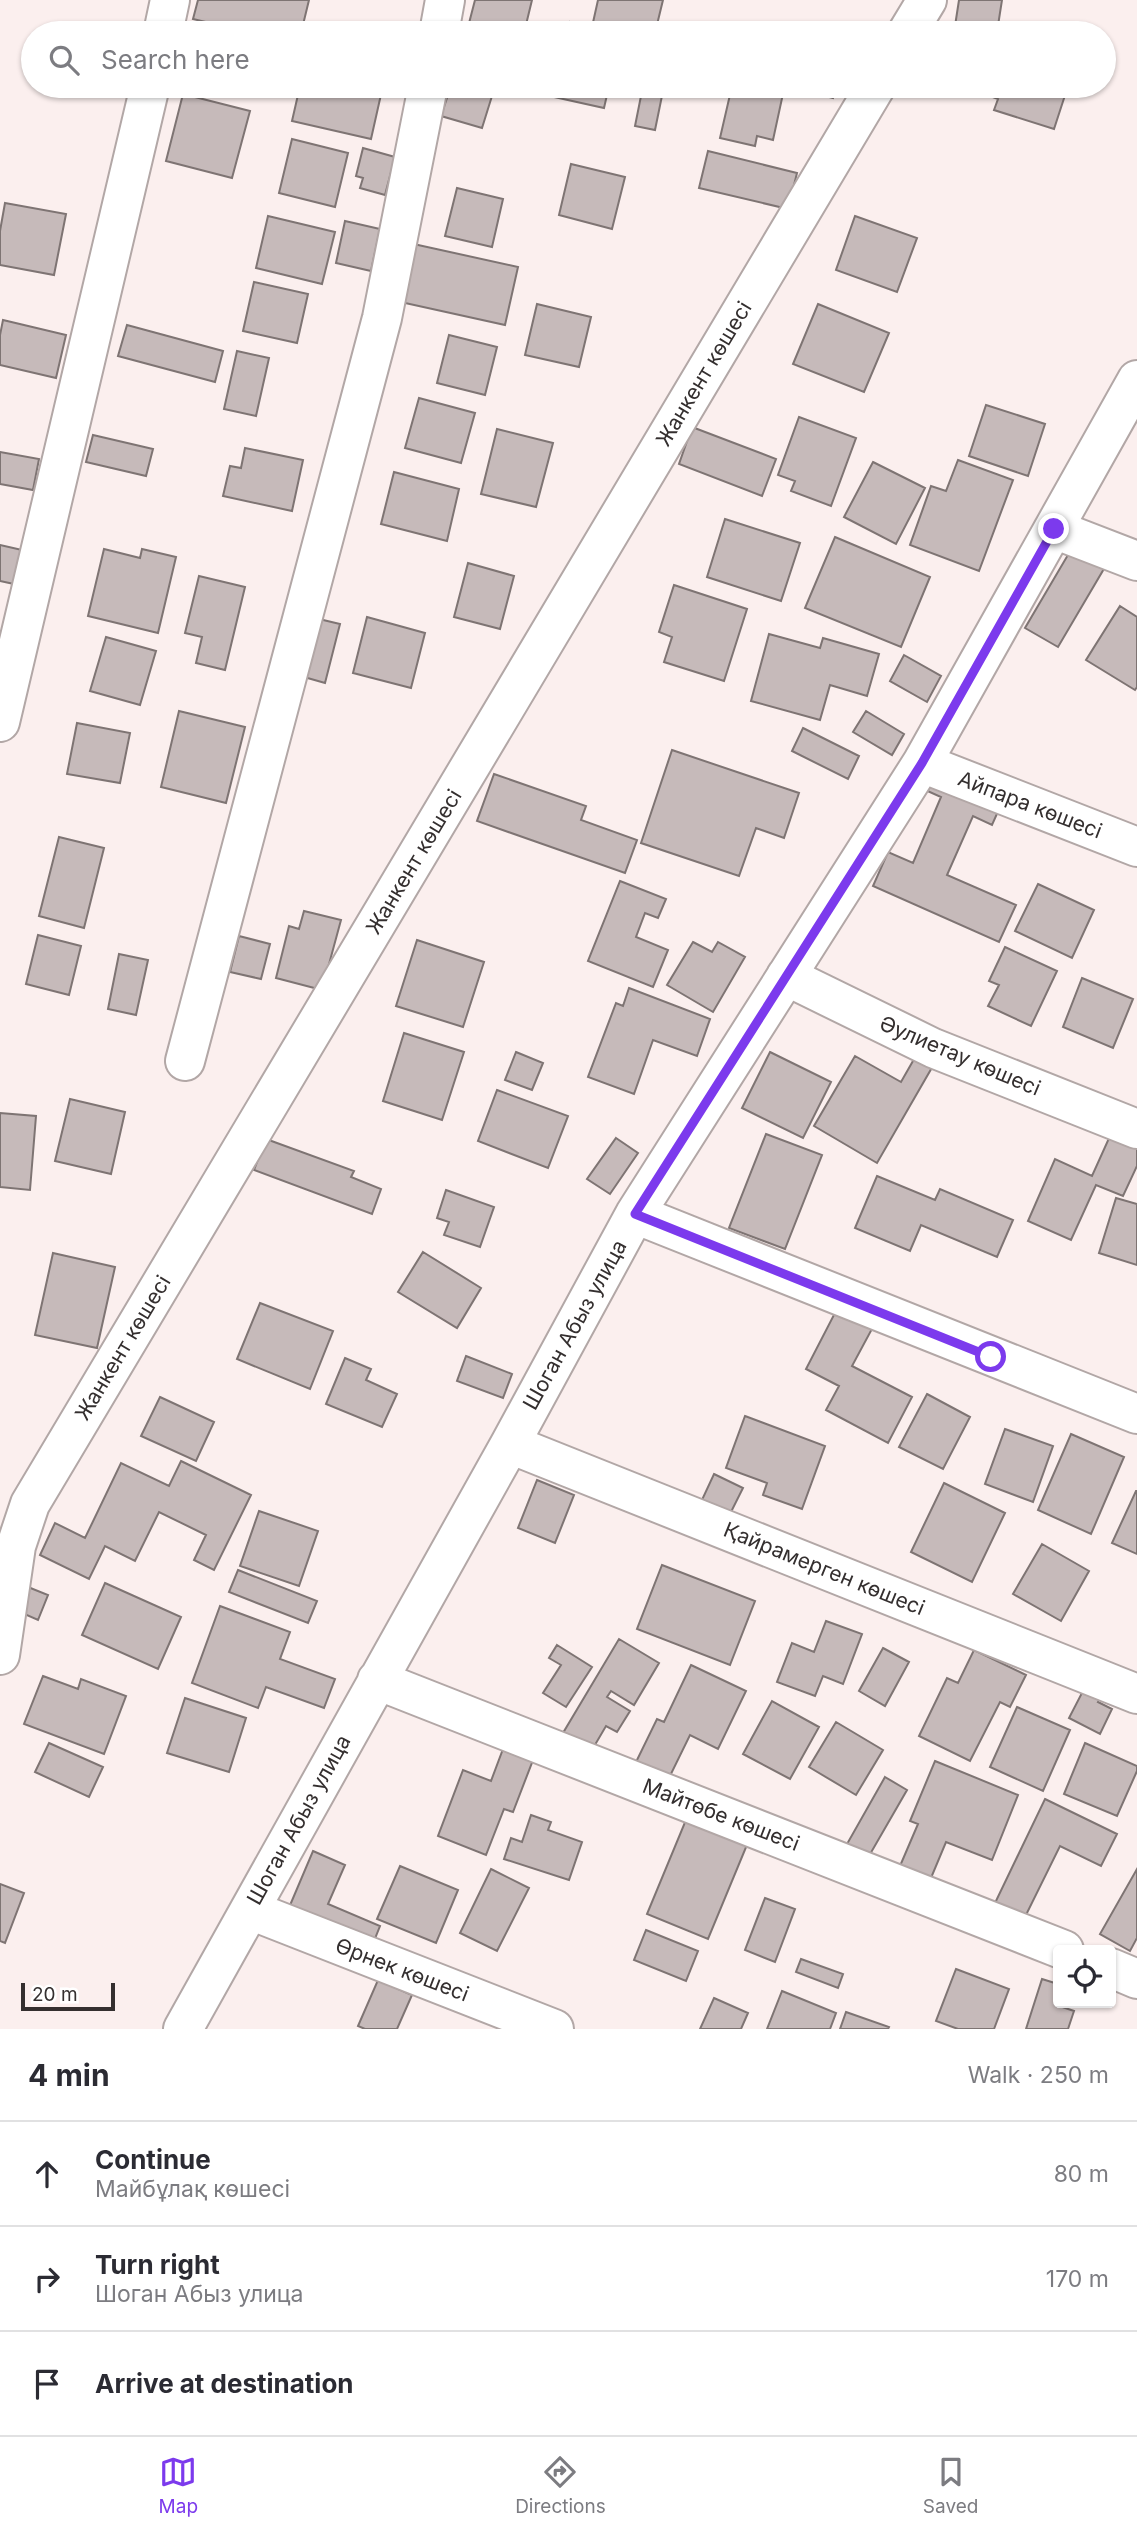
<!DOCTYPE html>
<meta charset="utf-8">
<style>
body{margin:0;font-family:Inter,sans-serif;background:#f7f7f7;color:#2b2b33}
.controls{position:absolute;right:21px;bottom:21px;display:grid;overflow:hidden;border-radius:7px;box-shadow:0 2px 5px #0004}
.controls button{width:63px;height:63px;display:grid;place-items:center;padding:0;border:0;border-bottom:2px solid #e1e1e2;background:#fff;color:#2b2b33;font:35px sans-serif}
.scale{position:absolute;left:21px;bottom:18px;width:94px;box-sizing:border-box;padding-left:7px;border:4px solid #342f2f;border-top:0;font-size:19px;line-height:24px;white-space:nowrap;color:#342f2f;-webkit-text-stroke:5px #fff;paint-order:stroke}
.stop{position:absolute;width:21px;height:21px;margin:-16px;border:5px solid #7c3aed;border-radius:50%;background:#fff}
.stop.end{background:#7c3aed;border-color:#fff;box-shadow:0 2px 7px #0008}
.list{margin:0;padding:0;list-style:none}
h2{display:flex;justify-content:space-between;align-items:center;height:91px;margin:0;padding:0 28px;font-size:30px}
h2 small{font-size:23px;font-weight:400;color:#7c7c81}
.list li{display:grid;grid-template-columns:46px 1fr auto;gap:21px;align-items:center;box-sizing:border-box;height:105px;padding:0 28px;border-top:2px solid #e1e1e2}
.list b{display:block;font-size:26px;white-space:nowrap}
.list p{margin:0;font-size:23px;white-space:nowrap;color:#7c7c81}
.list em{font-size:23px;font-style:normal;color:#7c7c81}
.icon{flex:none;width:38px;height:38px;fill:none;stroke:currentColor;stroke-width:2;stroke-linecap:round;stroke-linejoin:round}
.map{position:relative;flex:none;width:1137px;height:2029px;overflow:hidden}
.search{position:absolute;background:#fff;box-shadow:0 2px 5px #0004;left:21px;right:21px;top:21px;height:77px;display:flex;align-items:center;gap:18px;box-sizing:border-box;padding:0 24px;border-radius:38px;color:#7c7c81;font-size:26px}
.sheet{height:406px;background:#fff}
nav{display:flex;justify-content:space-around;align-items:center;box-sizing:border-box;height:98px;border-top:2px solid #e1e1e2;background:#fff;font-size:19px;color:#7c7c81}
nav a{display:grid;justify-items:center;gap:4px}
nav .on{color:#7c3aed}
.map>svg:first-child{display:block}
</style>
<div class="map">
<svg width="1137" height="2029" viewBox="0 0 1137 2029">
<rect width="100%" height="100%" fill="#fbefee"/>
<path fill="#c6baba" stroke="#7e7473" stroke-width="2" d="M 198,0 L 309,0 L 301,33 L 252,33 L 193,19 Z
M 475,0 L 532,0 L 524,33 L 476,33 L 467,31 Z
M 598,0 L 663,0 L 655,33 L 567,33 L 570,22 L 592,27 Z
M 959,0 L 1002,0 L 997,32 L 955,26 Z
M 300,86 L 417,86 L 414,97 L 382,90 L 371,139 L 292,121 Z
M 451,86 L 460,86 L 492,96 L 482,128 L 441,116 Z
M 547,86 L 609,86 L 604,108 L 545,95 Z
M 643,86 L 664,86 L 655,130 L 635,126 Z
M 732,86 L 771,86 L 784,89 L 773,140 L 757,136 L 755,146 L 720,138 Z
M 787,86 L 836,86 L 833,98 Z
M 990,86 L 1068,86 L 1054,129 L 994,110 L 998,99 L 987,95 Z
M 183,94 L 250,111 L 232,178 L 166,161 Z
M 292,139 L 348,153 L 335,207 L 279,193 Z
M 363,148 L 395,157 L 385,195 L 360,188 L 363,178 L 356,176 Z
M 708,151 L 797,173 L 788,209 L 699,188 Z
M 571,164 L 625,177 L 612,229 L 559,215 Z
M 457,188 L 503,199 L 492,247 L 445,236 Z
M 5,203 L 66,214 L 54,275 L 0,265 L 0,231 Z
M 268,216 L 335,232 L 322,284 L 256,268 Z
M 855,216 L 917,238 L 897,292 L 836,270 Z
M 345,221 L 380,229 L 371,271 L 336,263 Z
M 409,243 L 518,267 L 505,325 L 396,301 Z
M 254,282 L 308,294 L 297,343 L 243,331 Z
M 537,304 L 591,317 L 579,367 L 525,355 Z
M 818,304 L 889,333 L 864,392 L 793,364 Z
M 3,320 L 66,335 L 56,378 L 0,365 L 0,335 Z
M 127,325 L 223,351 L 215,382 L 118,356 Z
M 449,335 L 497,347 L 485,395 L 437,383 Z
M 237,351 L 269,358 L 256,416 L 224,409 Z
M 419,398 L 475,413 L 461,463 L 405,448 Z
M 986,405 L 1045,424 L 1028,476 L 969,456 Z
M 799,417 L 856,438 L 831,506 L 791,491 L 795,481 L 778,475 Z
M 692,427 L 776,459 L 762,496 L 679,464 Z
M 497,429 L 553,443 L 536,507 L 481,494 Z
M 93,435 L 153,449 L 146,476 L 86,462 Z
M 245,448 L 303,460 L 292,511 L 223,496 L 230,466 L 241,468 Z
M 0,452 L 39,459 L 33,490 L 0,484 Z
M 958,460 L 1013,480 L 979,571 L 910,545 L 931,486 L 946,491 Z
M 873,462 L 925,488 L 896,544 L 844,517 Z
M 394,472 L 459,489 L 447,541 L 381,524 Z
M 725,519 L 800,543 L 781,601 L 707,577 Z
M 835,537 L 930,577 L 901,647 L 805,608 Z
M 0,545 L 22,550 L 14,584 L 0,581 Z
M 1072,548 L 1105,567 L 1058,647 L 1025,628 Z
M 104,549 L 140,558 L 142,549 L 176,557 L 158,633 L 88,616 Z
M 468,563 L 514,576 L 500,629 L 454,617 Z
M 199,576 L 245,587 L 225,670 L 196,663 L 202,637 L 185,633 Z
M 674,585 L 747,609 L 724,681 L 664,662 L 672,637 L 659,632 Z
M 1120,606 L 1137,617 L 1137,687 L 1135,690 L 1086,660 Z
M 367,617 L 425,633 L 411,688 L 353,673 Z
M 319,619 L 340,624 L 325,683 L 304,677 Z
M 769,634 L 820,648 L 823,638 L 879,654 L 867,696 L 830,685 L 820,720 L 751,701 Z
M 106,637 L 156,651 L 140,705 L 90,691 Z
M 904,655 L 941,676 L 927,702 L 890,681 Z
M 179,711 L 245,727 L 226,803 L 161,787 Z
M 866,711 L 904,734 L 892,755 L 853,732 Z
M 77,723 L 130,733 L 120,783 L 67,774 Z
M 803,728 L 859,756 L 848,779 L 792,751 Z
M 672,750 L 799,793 L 784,838 L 756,828 L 739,876 L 641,843 Z
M 494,774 L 586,806 L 581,820 L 637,840 L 625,873 L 477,821 Z
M 929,776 L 1000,807 L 992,825 L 973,816 L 947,875 L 1016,905 L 999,942 L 873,886 L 888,852 L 913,863 L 941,797 L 923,789 Z
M 59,837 L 104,848 L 84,928 L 39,916 Z
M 620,881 L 666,899 L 658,918 L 645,913 L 636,937 L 668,950 L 653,987 L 588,961 Z
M 1038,884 L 1094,910 L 1072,958 L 1015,931 Z
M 304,911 L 341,920 L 322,990 L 276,978 L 289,926 L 299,929 Z
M 38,935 L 81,946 L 69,995 L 26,984 Z
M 239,936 L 270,944 L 261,979 L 230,972 Z
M 417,940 L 484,962 L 463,1027 L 396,1006 Z
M 693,942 L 712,952 L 718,942 L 745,957 L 713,1012 L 667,985 Z
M 1005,947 L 1057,971 L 1031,1026 L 988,1006 L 999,985 L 989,981 Z
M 119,954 L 148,960 L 136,1015 L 108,1009 Z
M 1082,978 L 1133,999 L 1113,1048 L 1063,1027 Z
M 629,988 L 710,1019 L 697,1056 L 653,1040 L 634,1094 L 588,1077 L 616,1003 L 623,1006 Z
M 404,1033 L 464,1052 L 442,1120 L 383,1101 Z
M 516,1052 L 543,1063 L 532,1090 L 505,1080 Z
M 770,1052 L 831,1082 L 803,1138 L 742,1108 Z
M 917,1054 L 934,1064 L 877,1163 L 814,1126 L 855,1056 L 901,1082 Z
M 497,1090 L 568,1116 L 548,1168 L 478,1141 Z
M 70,1099 L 125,1112 L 111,1174 L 55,1161 Z
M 0,1113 L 36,1116 L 30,1190 L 0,1187 Z
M 766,1134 L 822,1155 L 785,1249 L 729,1228 Z
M 1110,1136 L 1137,1147 L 1137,1166 L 1123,1196 L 1096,1185 L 1071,1240 L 1028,1221 L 1055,1159 L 1092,1176 Z
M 616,1138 L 638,1153 L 610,1194 L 587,1179 Z
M 266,1139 L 354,1171 L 351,1177 L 381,1189 L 372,1214 L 254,1170 Z
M 877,1176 L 935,1200 L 940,1189 L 1013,1220 L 997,1257 L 921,1225 L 910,1251 L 855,1228 Z
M 446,1190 L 494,1207 L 480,1247 L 444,1235 L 449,1222 L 437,1218 Z
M 1116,1198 L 1137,1204 L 1137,1265 L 1099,1253 Z
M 423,1252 L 481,1288 L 457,1328 L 398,1292 Z
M 53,1253 L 115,1267 L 97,1348 L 35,1335 Z
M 260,1303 L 333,1331 L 310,1389 L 237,1359 Z
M 837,1309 L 873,1327 L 852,1366 L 912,1397 L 888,1443 L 826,1410 L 839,1386 L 806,1369 Z
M 466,1356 L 512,1374 L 503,1398 L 457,1381 Z
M 345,1358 L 371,1369 L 366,1380 L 397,1394 L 382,1427 L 326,1404 Z
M 927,1394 L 970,1417 L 943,1469 L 899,1447 Z
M 160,1397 L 214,1422 L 196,1461 L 141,1436 Z
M 745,1416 L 825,1446 L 802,1509 L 763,1495 L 767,1483 L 726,1468 Z
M 1005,1429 L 1053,1446 L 1033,1502 L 985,1484 Z
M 1071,1434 L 1124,1457 L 1091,1534 L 1038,1510 Z
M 181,1461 L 251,1495 L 214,1570 L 194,1560 L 206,1535 L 159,1512 L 135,1561 L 105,1546 L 89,1579 L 40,1555 L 55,1523 L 85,1538 L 121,1463 L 169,1486 Z
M 714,1474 L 743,1488 L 729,1516 L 701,1502 Z
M 537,1480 L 574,1495 L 555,1543 L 518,1528 Z
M 944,1483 L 1005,1513 L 972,1582 L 911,1552 Z
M 1136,1491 L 1137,1491 L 1137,1554 L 1112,1543 Z
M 259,1511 L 318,1531 L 299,1586 L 240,1566 Z
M 1042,1544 L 1089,1571 L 1061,1621 L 1013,1594 Z
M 662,1565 L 755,1601 L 730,1665 L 637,1629 Z
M 238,1570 L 317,1601 L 308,1623 L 229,1592 Z
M 105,1583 L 181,1617 L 158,1669 L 82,1635 Z
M 23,1585 L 48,1595 L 38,1620 L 13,1609 Z
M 220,1606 L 290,1632 L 280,1659 L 335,1679 L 324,1708 L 266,1687 L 258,1708 L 192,1683 Z
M 826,1621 L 862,1634 L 843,1684 L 823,1676 L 815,1696 L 777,1682 L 792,1643 L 814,1652 Z
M 619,1639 L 659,1663 L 634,1705 L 611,1691 L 607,1697 L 630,1711 L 617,1732 L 606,1726 L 592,1750 L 563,1733 Z
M 557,1645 L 592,1667 L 566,1707 L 543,1693 L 561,1665 L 549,1658 Z
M 883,1648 L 909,1662 L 885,1706 L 859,1691 Z
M 974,1650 L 1026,1675 L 1010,1707 L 1000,1702 L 970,1761 L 919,1736 L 947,1678 L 958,1683 Z
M 691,1665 L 746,1691 L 718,1749 L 690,1735 L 669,1778 L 636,1762 L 657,1719 L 664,1722 Z
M 43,1676 L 78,1689 L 81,1679 L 126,1696 L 104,1754 L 24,1724 Z
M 1085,1687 L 1102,1696 L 1098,1702 L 1112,1709 L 1100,1734 L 1069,1718 Z
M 185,1698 L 246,1718 L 229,1772 L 167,1753 Z
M 772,1701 L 819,1727 L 790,1779 L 743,1754 Z
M 1017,1707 L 1070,1730 L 1043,1791 L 990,1767 Z
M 836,1722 L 883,1750 L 856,1795 L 809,1767 Z
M 49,1743 L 103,1767 L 89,1797 L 35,1772 Z
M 1085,1743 L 1137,1766 L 1137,1771 L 1117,1816 L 1064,1794 Z
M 503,1749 L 533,1760 L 513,1812 L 504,1809 L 486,1855 L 438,1836 L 463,1770 L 491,1781 Z
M 935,1761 L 1018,1795 L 992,1860 L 946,1842 L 931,1878 L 900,1866 L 918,1824 L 910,1821 Z
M 885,1777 L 907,1790 L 869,1856 L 847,1844 Z
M 1045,1799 L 1117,1834 L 1101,1866 L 1060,1846 L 1025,1917 L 995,1903 Z
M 531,1815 L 551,1822 L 548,1830 L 582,1842 L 569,1880 L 504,1859 L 511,1838 L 522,1842 Z
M 688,1815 L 749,1840 L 708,1939 L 647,1914 Z
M 313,1851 L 345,1865 L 328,1904 L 380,1926 L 372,1946 L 288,1910 Z
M 400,1866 L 458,1890 L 436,1943 L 377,1919 Z
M 491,1869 L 529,1888 L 497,1951 L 460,1933 Z
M 1137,1869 L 1137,1938 L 1130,1951 L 1100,1934 Z
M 0,1884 L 24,1893 L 5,1943 L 0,1941 Z
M 765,1898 L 795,1909 L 775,1962 L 745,1950 Z
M 646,1930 L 698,1951 L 686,1981 L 634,1960 Z
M 801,1959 L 843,1974 L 838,1988 L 796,1972 Z
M 956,1969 L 1009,1989 L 994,2029 L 958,2029 L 936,2021 Z
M 1042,1979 L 1058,1984 L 1058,2003 L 1064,2003 L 1062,2007 L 1074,2011 L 1068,2029 L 1026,2029 Z
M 378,1980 L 412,1995 L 397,2029 L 365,2029 L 358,2026 Z
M 782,1991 L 836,2013 L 830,2029 L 767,2029 Z
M 714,1998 L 748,2013 L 741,2029 L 700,2029 Z
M 846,2012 L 889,2027 L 888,2029 L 840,2029 Z"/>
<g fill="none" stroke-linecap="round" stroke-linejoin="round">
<g stroke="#b2a7a6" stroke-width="42">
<path id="minor" d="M 163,33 L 170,0
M 439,33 L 445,0
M 907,33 L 927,0
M 1054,529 L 1137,561
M 0,722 L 150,86
M 922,763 L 1137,847
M 786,976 L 933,1048 L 1137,1129
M 185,1061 L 382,318 L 428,86
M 635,1214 L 1137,1414
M 510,1444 L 1137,1694
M 0,1655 L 16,1546 L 30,1504 L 876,86
M 377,1680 L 1064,1950
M 250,1910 L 554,2029
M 1111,1968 L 1137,1979
M 183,2029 L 510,1444 L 635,1214 L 922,763 L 1137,380"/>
</g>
<use href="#minor" stroke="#fff" stroke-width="38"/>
</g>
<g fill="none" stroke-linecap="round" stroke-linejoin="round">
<path stroke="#7c3aed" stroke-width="9" d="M 991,1357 L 635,1214 L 922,763 L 1054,529"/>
</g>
<g text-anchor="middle" stroke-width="5" stroke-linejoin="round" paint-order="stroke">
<g font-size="21" fill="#342f2f" stroke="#fff">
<text transform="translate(704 374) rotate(-59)" y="7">Жанкент көшесі</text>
<text transform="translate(1030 805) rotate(21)" y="7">Айпара көшесі</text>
<text transform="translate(414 862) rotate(-59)" y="7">Жанкент көшесі</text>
<text transform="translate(960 1056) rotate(23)" y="7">Әулиетау көшесі</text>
<text transform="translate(575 1325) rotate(-61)" y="7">Шоган Абыз улица</text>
<text transform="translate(123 1348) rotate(-59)" y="7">Жанкент көшесі</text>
<text transform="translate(824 1569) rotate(22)" y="7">Қайрамерген көшесі</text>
<text transform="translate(721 1815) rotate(21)" y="7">Майтөбе көшесі</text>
<text transform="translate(299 1820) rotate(-61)" y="7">Шоган Абыз улица</text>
<text transform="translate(402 1970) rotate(21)" y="7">Өрнек көшесі</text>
</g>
</g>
</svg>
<div class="controls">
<button><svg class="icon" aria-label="locate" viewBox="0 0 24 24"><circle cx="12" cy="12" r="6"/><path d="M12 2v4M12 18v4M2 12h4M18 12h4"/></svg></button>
</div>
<div class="scale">20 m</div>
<div class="stop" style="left:991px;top:1357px"></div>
<div class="stop end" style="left:1054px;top:529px"></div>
<div class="search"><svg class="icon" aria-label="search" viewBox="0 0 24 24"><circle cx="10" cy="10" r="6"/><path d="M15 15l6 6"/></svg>Search here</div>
</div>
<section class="sheet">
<h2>4 min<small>Walk · 250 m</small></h2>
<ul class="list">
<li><svg class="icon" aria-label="ahead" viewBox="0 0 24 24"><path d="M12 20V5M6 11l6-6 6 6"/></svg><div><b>Continue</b><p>Майбұлақ көшесі</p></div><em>80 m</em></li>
<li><svg class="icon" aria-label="right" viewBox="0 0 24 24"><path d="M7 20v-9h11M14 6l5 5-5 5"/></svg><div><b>Turn right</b><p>Шоган Абыз улица</p></div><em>170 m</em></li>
<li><svg class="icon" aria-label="arrive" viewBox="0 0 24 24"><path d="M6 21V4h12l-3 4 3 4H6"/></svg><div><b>Arrive at destination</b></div></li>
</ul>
</section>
<nav>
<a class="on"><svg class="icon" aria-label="map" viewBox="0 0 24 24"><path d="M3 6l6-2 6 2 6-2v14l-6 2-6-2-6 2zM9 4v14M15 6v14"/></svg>Map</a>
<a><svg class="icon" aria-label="directions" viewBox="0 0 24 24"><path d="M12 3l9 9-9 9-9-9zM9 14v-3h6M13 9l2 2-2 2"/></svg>Directions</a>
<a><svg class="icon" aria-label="saved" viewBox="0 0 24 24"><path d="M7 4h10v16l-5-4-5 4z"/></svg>Saved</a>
</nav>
